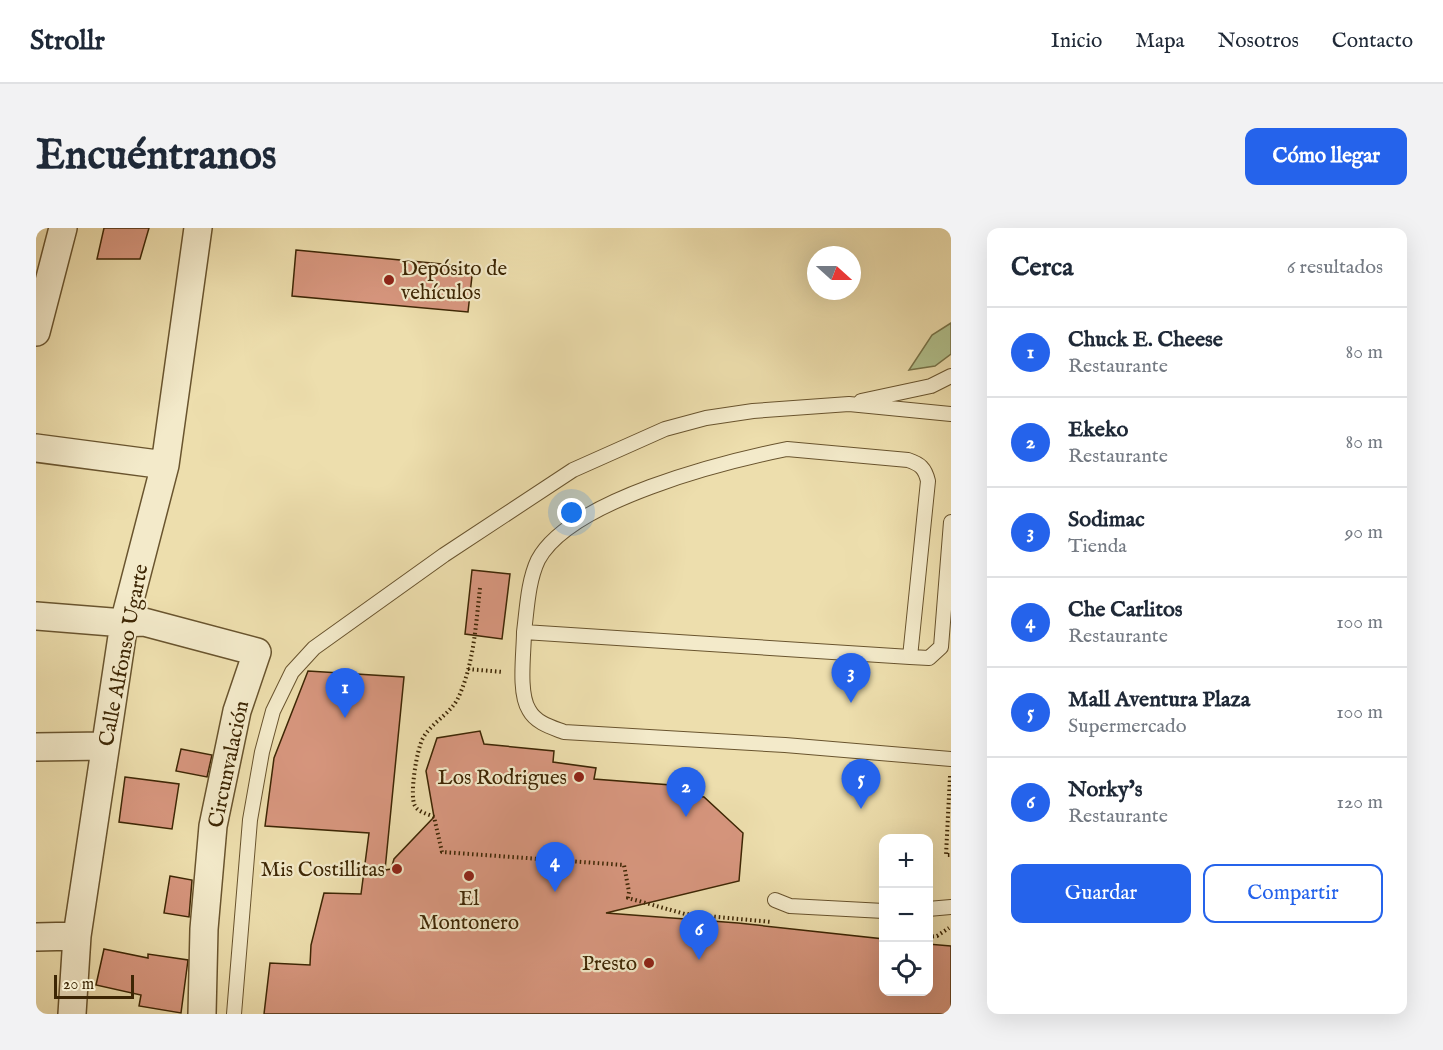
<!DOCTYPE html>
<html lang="es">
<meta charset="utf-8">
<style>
body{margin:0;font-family:"IM FELL English",serif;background:#f2f2f3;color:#1f2937}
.controls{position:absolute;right:18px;bottom:18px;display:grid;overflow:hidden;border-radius:12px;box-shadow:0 6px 24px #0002}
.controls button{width:54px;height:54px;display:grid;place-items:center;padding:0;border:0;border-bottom:2px solid #e0e1e3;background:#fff;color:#1f2937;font:30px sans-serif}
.compass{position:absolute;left:771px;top:18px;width:54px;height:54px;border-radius:50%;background:#fff;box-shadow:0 6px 24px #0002;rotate:111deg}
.scale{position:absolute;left:18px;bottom:15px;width:80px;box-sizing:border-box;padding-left:6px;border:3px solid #3d2604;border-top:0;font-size:16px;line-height:21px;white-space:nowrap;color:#3d2604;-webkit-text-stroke:4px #f3eaca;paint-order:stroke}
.you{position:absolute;left:536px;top:285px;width:21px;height:21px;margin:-15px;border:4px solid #fff;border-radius:50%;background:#1a73e8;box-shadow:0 0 0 9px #1a73e833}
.badge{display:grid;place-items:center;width:39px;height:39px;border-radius:50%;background:#2563eb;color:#fff;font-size:20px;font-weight:700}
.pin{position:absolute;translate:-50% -50px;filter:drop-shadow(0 2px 3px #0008)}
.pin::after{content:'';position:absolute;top:32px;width:21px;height:18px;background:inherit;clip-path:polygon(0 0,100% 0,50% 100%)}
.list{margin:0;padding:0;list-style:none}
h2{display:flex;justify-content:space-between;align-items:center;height:78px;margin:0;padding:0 24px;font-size:26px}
h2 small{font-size:20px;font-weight:400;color:#747a83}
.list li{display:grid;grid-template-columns:39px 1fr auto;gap:18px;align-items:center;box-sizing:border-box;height:90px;padding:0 24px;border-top:2px solid #e0e1e3}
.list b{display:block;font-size:22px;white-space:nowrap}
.list p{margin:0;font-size:20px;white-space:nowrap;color:#747a83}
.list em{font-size:20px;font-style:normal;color:#747a83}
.actions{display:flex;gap:12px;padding:18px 24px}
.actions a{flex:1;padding:14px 0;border:2px solid #2563eb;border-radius:12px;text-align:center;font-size:21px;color:#2563eb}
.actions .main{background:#2563eb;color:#fff}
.icon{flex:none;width:33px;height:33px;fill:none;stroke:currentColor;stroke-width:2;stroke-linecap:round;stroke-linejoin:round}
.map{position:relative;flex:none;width:915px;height:786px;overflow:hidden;border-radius:12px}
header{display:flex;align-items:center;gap:36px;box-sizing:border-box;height:84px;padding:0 30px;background:#fff;border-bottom:2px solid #e0e1e3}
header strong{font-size:28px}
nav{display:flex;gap:33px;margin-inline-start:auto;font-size:21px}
.intro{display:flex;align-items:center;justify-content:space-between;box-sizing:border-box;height:144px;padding:0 36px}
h1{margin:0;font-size:42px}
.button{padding:15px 27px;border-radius:12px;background:#2563eb;color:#fff;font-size:21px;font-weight:700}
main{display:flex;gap:36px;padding:0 36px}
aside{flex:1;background:#fff;border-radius:12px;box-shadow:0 6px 24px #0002}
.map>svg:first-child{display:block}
</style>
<header>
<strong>Strollr</strong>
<nav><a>Inicio</a><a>Mapa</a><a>Nosotros</a><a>Contacto</a></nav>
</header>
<div class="intro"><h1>Encuéntranos</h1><a class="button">Cómo llegar</a></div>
<main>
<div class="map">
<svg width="915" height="786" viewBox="0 0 915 786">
<rect width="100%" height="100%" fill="#eddead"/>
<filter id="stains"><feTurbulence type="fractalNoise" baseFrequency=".00333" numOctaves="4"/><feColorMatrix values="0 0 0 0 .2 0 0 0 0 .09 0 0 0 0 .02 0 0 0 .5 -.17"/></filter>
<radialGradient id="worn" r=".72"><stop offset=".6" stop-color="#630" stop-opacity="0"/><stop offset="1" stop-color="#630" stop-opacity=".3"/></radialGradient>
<path fill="#b2c28e" stroke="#787449" stroke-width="1.5" d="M 915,95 L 915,126 L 899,138 L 873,142 L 896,107 Z"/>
<path fill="#d7967e" stroke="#3d2604" stroke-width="1.5" d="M 68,0 L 113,0 L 104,31 L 61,31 Z
M 260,22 L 437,39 L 432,84 L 256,68 Z
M 436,342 L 474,346 L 466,411 L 429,406 Z
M 272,443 L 368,449 L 349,642 L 355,641 L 358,631 L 398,589 L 390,543 L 401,510 L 444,503 L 448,516 L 518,523 L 517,534 L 560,540 L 558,551 L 635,557 L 635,565 L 668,569 L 707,605 L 703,653 L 570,685 L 702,695 L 848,711 L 848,764 L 892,764 L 892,716 L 915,718 L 915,786 L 228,786 L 234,735 L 274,737 L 275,717 L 288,665 L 325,666 L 333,605 L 229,598 L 238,530 Z
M 145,521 L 176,527 L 171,549 L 140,543 Z
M 89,549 L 143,556 L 136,601 L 83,594 Z
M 134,648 L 156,652 L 153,689 L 128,685 Z
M 68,721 L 112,730 L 112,726 L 152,732 L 145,785 L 103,778 L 105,767 L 60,757 Z"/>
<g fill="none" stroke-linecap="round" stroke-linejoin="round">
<g stroke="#69542e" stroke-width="16">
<path id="service" d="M 825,173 L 895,158 L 915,148
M 751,221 L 872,232 C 884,236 889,240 892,253 L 874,429 L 488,404 C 491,381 492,353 502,332 C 534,272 687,234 751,221 Z
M 488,404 C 488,424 482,465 493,482 C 500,495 515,499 528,504 L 749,517 L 915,531
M 874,429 L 893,430 L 905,419 L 915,294
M 739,672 L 754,678 L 848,683
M 892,681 L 915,679
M 198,786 L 214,592 L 226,524 L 237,483 L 256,444 L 278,420 L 408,327 L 537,242 L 629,201 L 670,190 L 717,183 L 813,176 L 915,186"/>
</g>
<g stroke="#69542e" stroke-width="30">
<path id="minor" d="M 0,104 L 27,0
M 0,220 L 129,237
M 0,388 L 88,395 L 108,394 L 221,424 L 201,483 L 177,598 L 168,701 L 166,786
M 0,519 L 69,518
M 0,709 L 41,708
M 36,786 L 41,708 L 88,395 L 129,237 L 162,0"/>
</g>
<path stroke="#3d2604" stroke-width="4" stroke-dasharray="1.5 3" stroke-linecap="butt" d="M 444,360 C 440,395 438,435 423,468 C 416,485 396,494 387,510 C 381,520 373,568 379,578 C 382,584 392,586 398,589 L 406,624 L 588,637 L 593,664 L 592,670 L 649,686 L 736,694
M 432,441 L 467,444
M 914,548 L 910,627 L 915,627
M 892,709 L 901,708 L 913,700"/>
<use href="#service" stroke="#f3eaca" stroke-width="14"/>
<use href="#minor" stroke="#f3eaca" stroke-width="27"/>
</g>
<g fill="#8f2418" stroke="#f3eaca" stroke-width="2">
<circle cx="353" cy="52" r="6"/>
<circle cx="543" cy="549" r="6"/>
<circle cx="361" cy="641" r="6"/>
<circle cx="433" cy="648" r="6"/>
<circle cx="613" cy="735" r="6"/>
</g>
<g text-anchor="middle" stroke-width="4.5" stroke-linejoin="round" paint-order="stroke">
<g font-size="21" fill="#3d2604" stroke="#f3eaca" text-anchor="end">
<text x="365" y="47" text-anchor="start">Depósito de<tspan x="365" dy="24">vehículos</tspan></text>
<text x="531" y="556">Los Rodrigues</text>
<text x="349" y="648">Mis Costillitas</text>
<text x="433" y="677" text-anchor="middle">El<tspan x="433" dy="24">Montonero</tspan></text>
<text x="601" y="742">Presto</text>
</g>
<g font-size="21" fill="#3d2604" stroke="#f3eaca">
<text transform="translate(87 427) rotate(-79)" y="7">Calle Alfonso Ugarte</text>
<text transform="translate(192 536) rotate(-78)" y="7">Circunvalación</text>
</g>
</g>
<rect width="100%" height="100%" filter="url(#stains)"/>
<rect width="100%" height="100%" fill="url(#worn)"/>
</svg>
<div class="controls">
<button>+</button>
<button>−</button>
<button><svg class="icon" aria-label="locate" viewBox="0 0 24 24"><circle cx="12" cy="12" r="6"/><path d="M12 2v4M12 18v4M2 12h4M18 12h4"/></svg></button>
</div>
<svg class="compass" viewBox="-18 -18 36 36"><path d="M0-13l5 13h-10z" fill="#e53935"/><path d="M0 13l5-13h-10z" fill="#747a83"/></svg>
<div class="scale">20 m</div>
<div class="you"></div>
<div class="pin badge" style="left:309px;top:490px">1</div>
<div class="pin badge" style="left:650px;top:589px">2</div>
<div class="pin badge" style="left:815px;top:475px">3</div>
<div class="pin badge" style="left:519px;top:664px">4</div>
<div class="pin badge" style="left:825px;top:581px">5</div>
<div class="pin badge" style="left:663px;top:732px">6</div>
</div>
<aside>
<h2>Cerca<small>6 resultados</small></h2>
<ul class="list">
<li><span class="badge">1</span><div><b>Chuck E. Cheese</b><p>Restaurante</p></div><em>80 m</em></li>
<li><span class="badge">2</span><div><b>Ekeko</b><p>Restaurante</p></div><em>80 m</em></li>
<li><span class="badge">3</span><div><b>Sodimac</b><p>Tienda</p></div><em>90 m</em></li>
<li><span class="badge">4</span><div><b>Che Carlitos</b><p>Restaurante</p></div><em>100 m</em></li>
<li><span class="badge">5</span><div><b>Mall Aventura Plaza</b><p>Supermercado</p></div><em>100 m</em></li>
<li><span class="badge">6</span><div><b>Norky's</b><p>Restaurante</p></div><em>120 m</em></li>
</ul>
<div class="actions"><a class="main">Guardar</a><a>Compartir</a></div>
</aside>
</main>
